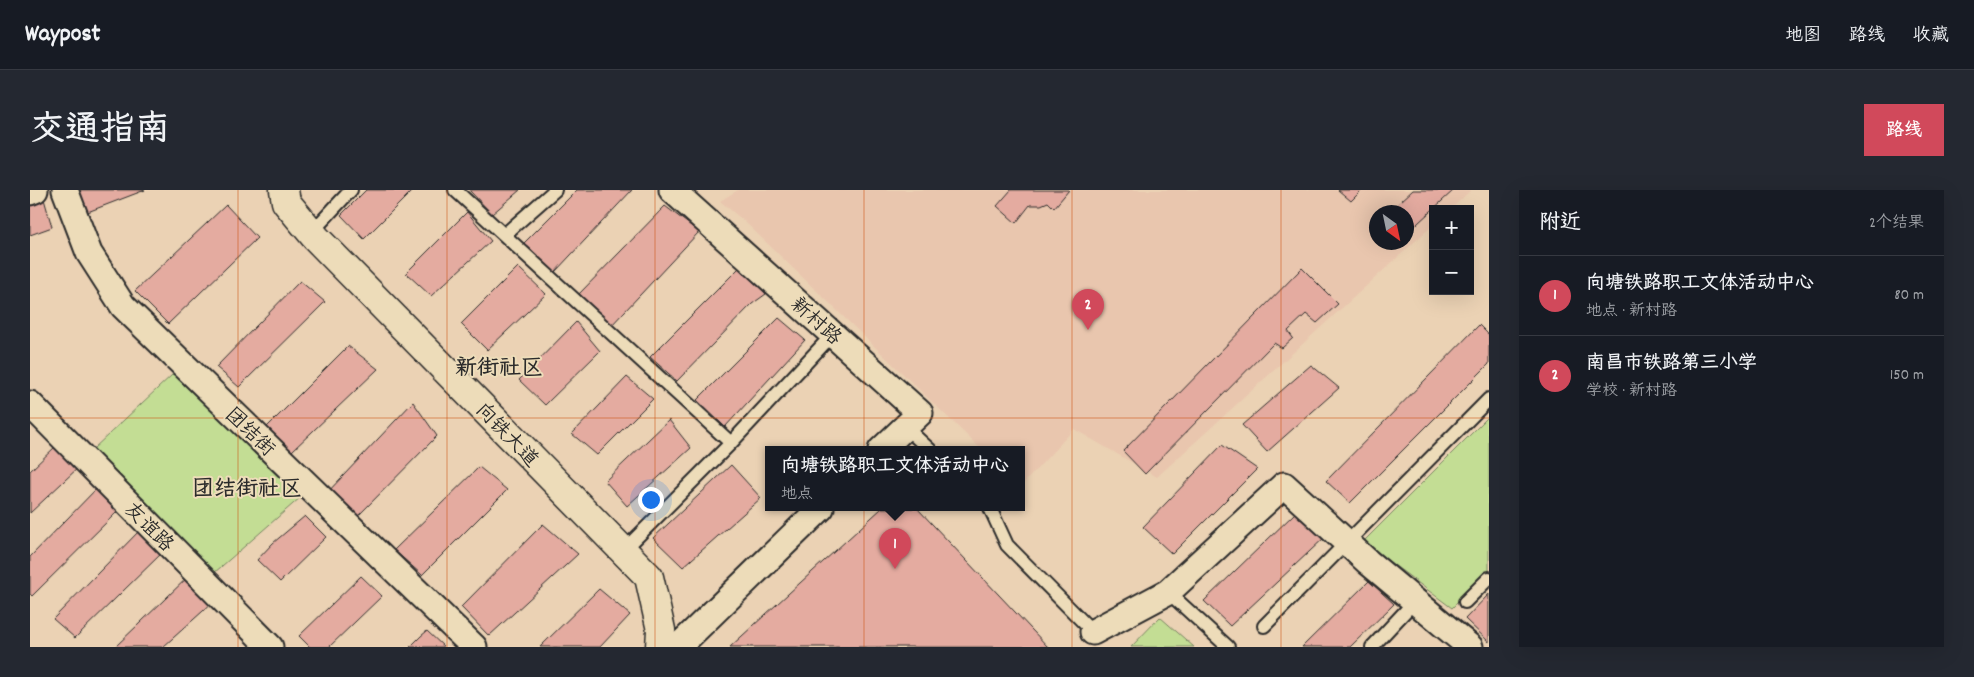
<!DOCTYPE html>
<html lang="zh">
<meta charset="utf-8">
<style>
body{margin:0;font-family:Dekko,"LXGW WenKai TC",sans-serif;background:#242831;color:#f1f3f6}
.controls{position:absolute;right:15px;top:15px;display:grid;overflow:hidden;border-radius:0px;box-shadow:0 5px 20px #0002}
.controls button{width:45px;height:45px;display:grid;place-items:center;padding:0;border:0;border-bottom:1px solid #363941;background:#171b24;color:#f1f3f6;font:25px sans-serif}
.compass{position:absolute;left:1339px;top:15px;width:45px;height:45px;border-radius:50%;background:#171b24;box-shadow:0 5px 20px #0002;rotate:147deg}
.you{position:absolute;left:620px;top:309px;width:18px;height:18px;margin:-12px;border:4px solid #fff;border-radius:50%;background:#1a73e8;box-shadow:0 0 0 8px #1a73e833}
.badge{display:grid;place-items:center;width:32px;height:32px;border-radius:50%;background:#d1495b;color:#fff;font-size:16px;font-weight:700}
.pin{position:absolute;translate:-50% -41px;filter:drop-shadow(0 1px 2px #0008)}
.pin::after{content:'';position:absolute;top:26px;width:18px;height:15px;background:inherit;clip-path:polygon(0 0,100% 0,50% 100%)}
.popup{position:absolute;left:735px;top:256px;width:260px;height:65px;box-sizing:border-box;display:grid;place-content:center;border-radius:0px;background:#171b24;filter:drop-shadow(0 1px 4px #0005);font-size:16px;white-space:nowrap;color:#9ea1a6}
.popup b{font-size:19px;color:#f1f3f6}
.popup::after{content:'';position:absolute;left:50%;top:100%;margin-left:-10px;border:10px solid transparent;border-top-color:#171b24}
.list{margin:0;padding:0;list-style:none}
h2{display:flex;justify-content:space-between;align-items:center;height:65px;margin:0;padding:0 20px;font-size:21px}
h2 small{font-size:16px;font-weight:400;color:#9ea1a6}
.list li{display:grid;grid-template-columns:32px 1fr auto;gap:15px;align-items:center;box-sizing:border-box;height:80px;padding:0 20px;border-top:1px solid #363941}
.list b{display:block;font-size:19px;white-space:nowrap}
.list p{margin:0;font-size:16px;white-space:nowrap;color:#9ea1a6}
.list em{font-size:16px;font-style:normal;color:#9ea1a6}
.map{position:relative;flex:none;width:1459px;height:457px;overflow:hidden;border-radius:0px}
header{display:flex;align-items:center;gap:30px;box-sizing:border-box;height:70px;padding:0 25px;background:#171b24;border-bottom:1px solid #363941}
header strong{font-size:24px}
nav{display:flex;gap:28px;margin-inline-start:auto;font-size:18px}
.intro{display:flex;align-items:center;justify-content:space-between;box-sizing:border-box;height:120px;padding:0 30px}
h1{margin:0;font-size:35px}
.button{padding:12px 22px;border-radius:0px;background:#d1495b;color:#fff;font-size:18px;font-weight:700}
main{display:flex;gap:30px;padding:0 30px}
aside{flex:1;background:#171b24;border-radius:0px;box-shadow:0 5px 20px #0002}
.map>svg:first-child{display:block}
</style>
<header>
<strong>Waypost</strong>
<nav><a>地图</a><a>路线</a><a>收藏</a></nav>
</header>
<div class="intro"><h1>交通指南</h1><a class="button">路线</a></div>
<main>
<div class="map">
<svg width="1459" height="457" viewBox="0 0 1459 457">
<rect width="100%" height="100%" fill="#ebd2b4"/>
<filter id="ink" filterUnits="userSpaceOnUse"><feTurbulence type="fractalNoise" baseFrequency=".02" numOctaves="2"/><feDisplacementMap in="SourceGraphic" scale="10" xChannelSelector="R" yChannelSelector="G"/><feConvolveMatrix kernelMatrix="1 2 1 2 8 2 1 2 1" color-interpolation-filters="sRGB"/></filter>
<g filter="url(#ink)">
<path fill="#e9c6ae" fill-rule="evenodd" d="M 708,0 L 1441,0 L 1421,19 L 1403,19 L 1403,35 L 1127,287 L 1044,239 L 991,296 L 991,260 L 952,260 L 714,31 L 690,11 ZM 1346,22 L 1376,22 L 1376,52 L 1346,52 Z"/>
<path fill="#c3dd94" stroke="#778460" d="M 143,184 L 271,307 L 184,383 L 63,259 Z
M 1459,226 L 1459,380 L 1422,418 L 1333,352 Z
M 1130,427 L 1164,457 L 1101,457 Z"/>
<path fill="#e4aba0" stroke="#2b2b2b" d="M 48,0 L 115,0 L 55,23 Z
M 336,0 L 383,0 L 334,49 L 311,25 Z
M 439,0 L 490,0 L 462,24 Z
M 547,0 L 602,0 L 525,82 L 494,53 Z
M 981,0 L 1039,0 L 1024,18 L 1018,12 L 1011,15 L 1000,15 L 986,33 L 967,16 Z
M 1308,0 L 1332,0 L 1321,11 Z
M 1383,0 L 1424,0 L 1376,44 L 1376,22 L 1359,22 Z
M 14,9 L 22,37 L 0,45 L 0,14 Z
M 196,15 L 227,48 L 138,134 L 105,101 Z
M 635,16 L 669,42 L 580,137 L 547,106 Z
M 437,22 L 461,51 L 401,106 L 376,83 Z
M 488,77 L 516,104 L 457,160 L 431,134 Z
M 709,78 L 736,104 L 722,114 L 647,191 L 620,167 Z
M 1272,78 L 1308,114 L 1287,133 L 1276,124 L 1258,141 L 1263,148 L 1252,158 L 1244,153 L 1115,284 L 1093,261 Z
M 270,91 L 295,112 L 209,197 L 186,177 Z
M 749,128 L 775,150 L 695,237 L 667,210 Z
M 546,132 L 570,161 L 515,215 L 489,190 Z
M 1449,135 L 1459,145 L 1459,174 L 1320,313 L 1296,291 Z
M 318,156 L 348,179 L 262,261 L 237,237 Z
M 1281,175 L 1309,198 L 1237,262 L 1212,235 Z
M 597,187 L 623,209 L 567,265 L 542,244 Z
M 383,212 L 407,246 L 327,327 L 295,305 Z
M 639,230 L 661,258 L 597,316 L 575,291 Z
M 28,254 L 50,276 L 0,323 L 0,281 Z
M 1192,255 L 1227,279 L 1142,364 L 1113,337 Z
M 701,275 L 731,308 L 653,377 L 623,348 Z
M 449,277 L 477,300 L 392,385 L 364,360 Z
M 70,295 L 92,317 L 2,406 L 0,404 L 0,367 Z
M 852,318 L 887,318 L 1018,457 L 700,457 Z
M 1265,323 L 1295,347 L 1200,436 L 1174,411 Z
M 275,326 L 296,347 L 250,392 L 227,370 L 243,353 Z
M 513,334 L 548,364 L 459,446 L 431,417 Z
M 113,337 L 136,359 L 45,448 L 23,429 Z
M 161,384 L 183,412 L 133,457 L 85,457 Z
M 331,386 L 352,406 L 299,457 L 280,457 L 269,446 Z
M 1339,391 L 1364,414 L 1320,457 L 1272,457 Z
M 569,399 L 600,425 L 570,457 L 510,457 Z
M 1459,404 L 1459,452 L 1435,429 Z
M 397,441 L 414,457 L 380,457 L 391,446 Z"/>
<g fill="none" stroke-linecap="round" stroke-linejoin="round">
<g stroke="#2b2b2b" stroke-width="16">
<path id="lane" d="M 425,0 L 701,253
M 281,43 L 321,0
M 474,45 L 525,0
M 875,237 L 900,260
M 960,318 L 977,355 L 1063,442
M 593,361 L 701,253 L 803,144
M 1138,402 L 1198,457
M 1435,412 L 1459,388
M 1234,436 L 1459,209
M 1342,457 L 1385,411"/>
</g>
<g stroke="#2b2b2b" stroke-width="29">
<path id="street" d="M 35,0 L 59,63 L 93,116 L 444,457
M 642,0 L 890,223 L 851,260
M 0,2 L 5,0
M 0,214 L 240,457
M 1063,442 L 1138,402 L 1254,295 L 1338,372 L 1440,457
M 648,457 L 791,318"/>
</g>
<g stroke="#2b2b2b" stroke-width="31">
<path id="secondary" d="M 254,0 L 256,12 L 286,48 L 619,387 L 631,440 L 630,457"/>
</g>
<use href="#lane" stroke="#eddcb9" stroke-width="12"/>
<use href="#street" stroke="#eddcb9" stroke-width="25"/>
<use href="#secondary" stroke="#eddcb9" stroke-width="28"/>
</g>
</g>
<path fill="none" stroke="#cc5211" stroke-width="1" stroke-opacity="0.55" d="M 208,0 L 208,457M 417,0 L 417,457M 625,0 L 625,457M 834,0 L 834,457M 1042,0 L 1042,457M 1251,0 L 1251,457M 0,228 L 1459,228"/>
<g text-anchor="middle" stroke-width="4" stroke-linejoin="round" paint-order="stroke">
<g font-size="20" fill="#2b2b2b" stroke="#eddcb9">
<text transform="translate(787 130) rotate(42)" y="7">新村路</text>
<text transform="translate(221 241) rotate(44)" y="7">团结街</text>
<text transform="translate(478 244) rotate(46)" y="7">向铁大道</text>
<text transform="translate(120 336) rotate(45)" y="7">友谊路</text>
</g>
<g font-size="22" font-weight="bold" fill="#2b2b2b" stroke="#eddcb9">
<text x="469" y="184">新街社区</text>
<text x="217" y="305">团结街社区</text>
</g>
</g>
</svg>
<div class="controls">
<button>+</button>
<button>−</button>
</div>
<svg class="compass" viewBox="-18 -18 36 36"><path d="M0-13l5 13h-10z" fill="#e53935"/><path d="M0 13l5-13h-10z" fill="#9ea1a6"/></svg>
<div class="you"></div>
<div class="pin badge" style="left:865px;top:379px">1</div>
<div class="popup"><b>向塘铁路职工文体活动中心</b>地点</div>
<div class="pin badge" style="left:1058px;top:140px">2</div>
</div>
<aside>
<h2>附近<small>2个结果</small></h2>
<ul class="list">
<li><span class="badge">1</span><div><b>向塘铁路职工文体活动中心</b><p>地点 · 新村路</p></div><em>80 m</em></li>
<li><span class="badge">2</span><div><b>南昌市铁路第三小学</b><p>学校 · 新村路</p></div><em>150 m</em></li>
</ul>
</aside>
</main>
